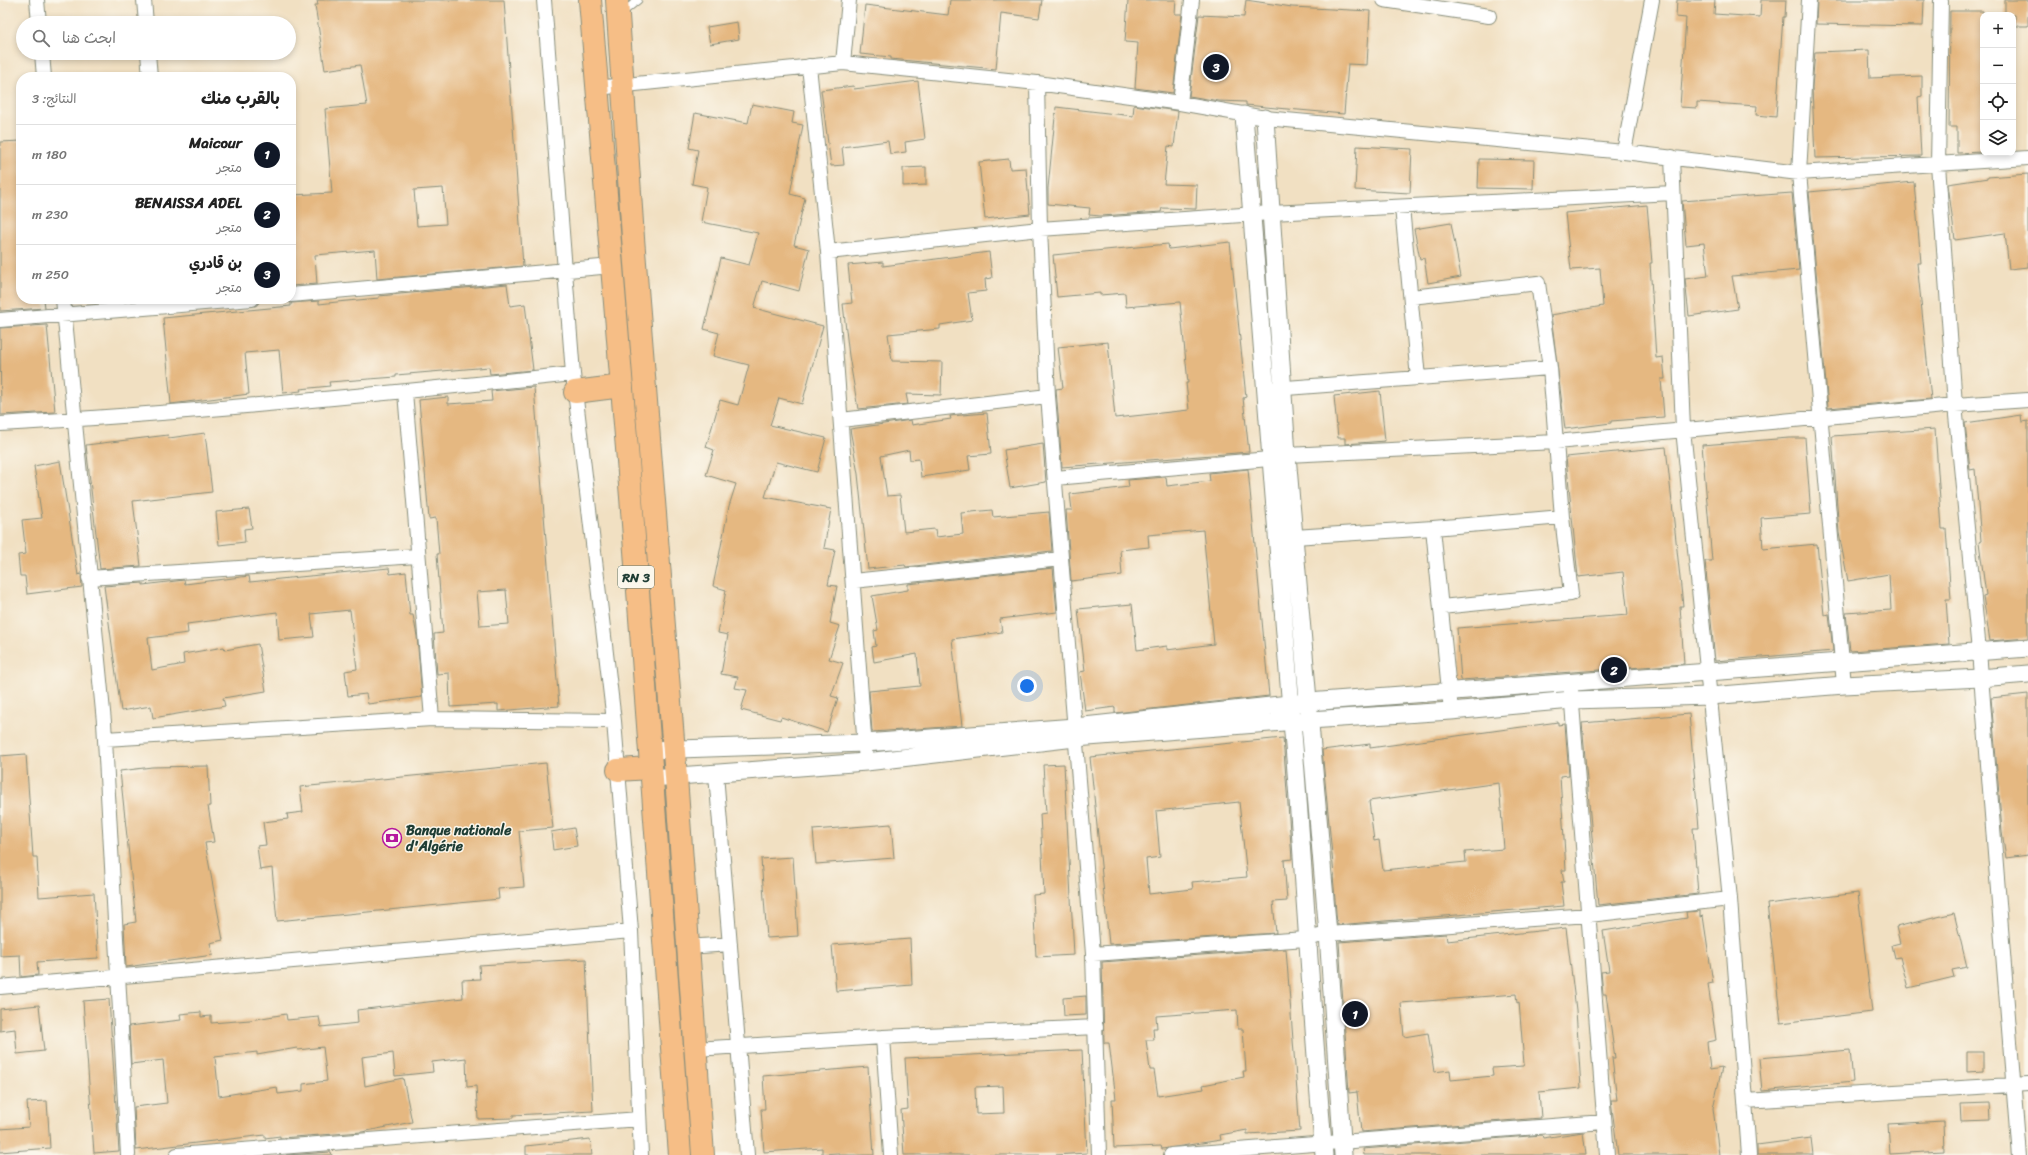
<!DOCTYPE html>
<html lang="ar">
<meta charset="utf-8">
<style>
body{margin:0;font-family:Sriracha,"Playpen Sans Arabic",sans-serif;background:#f2f2f2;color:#222;direction:rtl}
.controls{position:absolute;right:12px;top:12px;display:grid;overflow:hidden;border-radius:8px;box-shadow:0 2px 6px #0003}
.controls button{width:36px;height:36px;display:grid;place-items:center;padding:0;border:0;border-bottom:1px solid #e0e0e0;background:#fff;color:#222;font:20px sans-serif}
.you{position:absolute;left:1027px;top:686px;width:14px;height:14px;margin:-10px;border:3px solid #fff;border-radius:50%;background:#1a73e8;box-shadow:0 0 0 6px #1a73e833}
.badge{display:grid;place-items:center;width:26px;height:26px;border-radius:50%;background:#111827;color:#fff;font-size:13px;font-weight:700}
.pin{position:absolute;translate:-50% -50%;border:2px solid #fff;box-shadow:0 1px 4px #0006}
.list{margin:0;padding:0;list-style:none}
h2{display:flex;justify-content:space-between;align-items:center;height:52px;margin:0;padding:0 16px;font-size:17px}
h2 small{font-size:13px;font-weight:400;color:#767676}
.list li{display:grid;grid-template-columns:26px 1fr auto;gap:12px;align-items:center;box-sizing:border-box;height:60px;padding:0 16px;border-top:1px solid #e0e0e0}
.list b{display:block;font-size:15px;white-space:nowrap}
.list p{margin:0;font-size:13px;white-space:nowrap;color:#767676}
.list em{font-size:13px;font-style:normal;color:#767676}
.icon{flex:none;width:22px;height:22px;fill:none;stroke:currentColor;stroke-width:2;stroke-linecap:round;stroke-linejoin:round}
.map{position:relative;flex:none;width:2028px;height:1155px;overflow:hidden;direction:ltr}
.search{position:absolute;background:#fff;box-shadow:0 2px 6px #0003;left:16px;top:16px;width:280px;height:44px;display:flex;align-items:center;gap:10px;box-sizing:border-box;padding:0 14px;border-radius:22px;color:#767676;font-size:15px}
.panel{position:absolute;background:#fff;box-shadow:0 2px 6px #0003;left:16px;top:72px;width:280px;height:232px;border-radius:16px;direction:rtl}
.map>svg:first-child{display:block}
</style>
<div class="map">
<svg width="2028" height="1155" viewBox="0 0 2028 1155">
<rect width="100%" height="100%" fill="#fbf7ec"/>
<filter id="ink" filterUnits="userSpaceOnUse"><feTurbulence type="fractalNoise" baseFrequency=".025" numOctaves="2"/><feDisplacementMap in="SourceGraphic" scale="8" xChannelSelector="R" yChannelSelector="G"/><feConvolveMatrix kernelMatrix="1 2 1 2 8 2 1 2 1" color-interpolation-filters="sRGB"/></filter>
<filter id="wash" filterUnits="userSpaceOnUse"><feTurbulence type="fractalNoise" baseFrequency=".012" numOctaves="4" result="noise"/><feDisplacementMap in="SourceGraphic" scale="16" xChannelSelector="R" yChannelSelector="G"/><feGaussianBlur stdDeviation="0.9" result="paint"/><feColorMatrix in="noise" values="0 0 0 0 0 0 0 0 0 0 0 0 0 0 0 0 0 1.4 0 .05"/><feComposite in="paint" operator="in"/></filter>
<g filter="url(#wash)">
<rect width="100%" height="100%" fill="#f1e0c2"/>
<g id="blocks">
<path fill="#e5b881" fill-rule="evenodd" d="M 317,0 L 504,0 L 523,266 L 377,279 L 375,250 L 315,255 L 317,284 L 291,286 L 291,195 L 332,193 L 325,109 L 367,105 L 360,65 L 325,70 L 315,5 L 318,5 ZM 443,188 L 446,224 L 417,226 L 414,190 Z
M 950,0 L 1042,0 L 1039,18 L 1001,13 L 996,69 L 891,59 L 891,57 L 860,54 L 865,5 L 948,15 Z
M 1128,0 L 1176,0 L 1175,14 L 1182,14 L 1173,93 L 1135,88 L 1138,43 L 1125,42 Z
M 1246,0 L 1292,7 L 1370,11 L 1367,65 L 1348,64 L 1344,114 L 1276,108 L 1246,105 L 1246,102 L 1219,101 L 1189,96 L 1199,15 L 1244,17 Z
M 1677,0 L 1715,0 L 1714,14 L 1760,17 L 1761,0 L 1786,0 L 1785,17 L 1783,17 L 1776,117 L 1756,115 L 1757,106 L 1697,102 L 1697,108 L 1680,107 L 1686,18 L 1676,17 Z
M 1817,0 L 1924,0 L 1923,26 L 1816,24 Z
M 2005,0 L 2028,0 L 2028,26 L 2015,26 L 2015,15 L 2005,15 Z
M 1950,11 L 1983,11 L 1983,152 L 1957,153 L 1957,127 L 1949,127 Z
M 737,22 L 739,39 L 710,44 L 707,27 Z
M 1869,50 L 1870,78 L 1922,76 L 1922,96 L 1918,97 L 1921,156 L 1815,158 L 1812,87 L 1815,52 Z
M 918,81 L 925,139 L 905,142 L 906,152 L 890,154 L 888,141 L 842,147 L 844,165 L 831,166 L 821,90 L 853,86 L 854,89 Z
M 752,104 L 794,112 L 792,123 L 803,125 L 790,194 L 805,198 L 794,245 L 809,249 L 799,291 L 762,281 L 754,308 L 823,326 L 802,404 L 779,398 L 770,425 L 826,438 L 817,472 L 776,462 L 765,497 L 831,509 L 824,548 L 835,550 L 828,585 L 837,586 L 830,623 L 840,626 L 829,659 L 843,663 L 831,696 L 838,698 L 827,732 L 781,717 L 780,720 L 741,710 L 747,690 L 735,688 L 738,677 L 721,674 L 728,635 L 718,633 L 726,590 L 713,586 L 729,506 L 736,484 L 706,475 L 714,450 L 706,447 L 720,400 L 738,405 L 749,365 L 713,356 L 719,333 L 704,329 L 721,258 L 749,265 L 758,233 L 701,222 L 707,187 L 692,184 L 698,150 L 689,148 L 695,113 L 748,123 Z
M 1134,105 L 1178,111 L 1174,147 L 1168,146 L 1164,184 L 1197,185 L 1196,209 L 1162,208 L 1161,212 L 1101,216 L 1089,215 L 1090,208 L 1048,204 L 1048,188 L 1056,107 L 1133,116 Z
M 21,141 L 21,299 L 44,299 L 45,308 L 0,311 L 0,142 Z
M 1357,146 L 1412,149 L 1410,193 L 1355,190 Z
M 1009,159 L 1010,169 L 1026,168 L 1030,214 L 985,219 L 979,162 Z
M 1479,159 L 1534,160 L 1533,189 L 1478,188 Z
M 926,167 L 926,185 L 903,186 L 903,168 Z
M 2028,174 L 2028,267 L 2009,269 L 2005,233 L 1955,240 L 1948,184 L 1988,178 L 1988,177 Z
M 1914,182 L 1921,263 L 1917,263 L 1931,399 L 1828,408 L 1809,192 Z
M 1792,193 L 1799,270 L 1732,276 L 1738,309 L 1689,316 L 1685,279 L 1708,276 L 1704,243 L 1686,245 L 1682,201 Z
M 1647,205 L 1652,263 L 1650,263 L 1656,358 L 1663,357 L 1665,379 L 1661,379 L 1664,417 L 1611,421 L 1611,423 L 1565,429 L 1551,315 L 1603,306 L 1600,268 L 1571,270 L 1565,213 Z
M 1451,223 L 1461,277 L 1428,283 L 1424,258 L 1420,259 L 1414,229 Z
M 1230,242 L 1246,397 L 1243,398 L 1249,452 L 1062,467 L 1056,389 L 1063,388 L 1058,347 L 1108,342 L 1115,418 L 1189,410 L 1186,383 L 1188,383 L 1180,302 L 1126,307 L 1125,293 L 1100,295 L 1100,293 L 1057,297 L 1053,255 L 1168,244 L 1169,249 Z
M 989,252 L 992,278 L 985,279 L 986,291 L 968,293 L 972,320 L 940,325 L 940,329 L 888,334 L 892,361 L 942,362 L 941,395 L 906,394 L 908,404 L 858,409 L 849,356 L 843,304 L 852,303 L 848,265 L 883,262 L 883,266 Z
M 507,284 L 510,306 L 525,304 L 533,370 L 490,374 L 489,367 L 396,375 L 396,377 L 329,382 L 330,386 L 300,389 L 301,391 L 283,393 L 279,350 L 245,353 L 249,394 L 171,404 L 163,318 L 291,306 L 291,303 L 319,301 L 319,304 L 337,302 L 379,298 L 379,296 Z
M 47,325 L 55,412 L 1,415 L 0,328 Z
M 534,387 L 559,706 L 498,711 L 498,704 L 450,707 L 449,673 L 437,674 L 434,634 L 443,633 L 437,554 L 439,554 L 436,518 L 429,519 L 419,400 L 448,397 L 448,404 L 492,401 L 491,391 ZM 506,590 L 509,624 L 480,626 L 477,592 Z
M 1380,391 L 1385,441 L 1345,444 L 1345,438 L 1338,438 L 1334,396 Z
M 987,413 L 991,454 L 968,456 L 970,470 L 921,477 L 919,459 L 910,460 L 909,450 L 881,456 L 887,496 L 900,495 L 904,532 L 935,529 L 936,537 L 963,534 L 961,513 L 992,510 L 993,517 L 1049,512 L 1052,551 L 906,567 L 905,565 L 868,569 L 858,474 L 850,429 L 911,420 L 912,425 L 951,419 L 950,416 Z
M 2021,415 L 2022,422 L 2028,421 L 2028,638 L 1990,641 L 1983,596 L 1986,595 L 1979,542 L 1981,541 L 1975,469 L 1970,470 L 1965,423 Z
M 1935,429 L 1942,529 L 1946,529 L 1951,599 L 1946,599 L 1949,644 L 1850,651 L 1846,613 L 1891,610 L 1889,574 L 1848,581 L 1839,533 L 1832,436 Z
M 205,433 L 212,492 L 133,501 L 141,566 L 100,569 L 86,445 L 168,435 L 169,438 Z
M 1789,438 L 1805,438 L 1811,514 L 1761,518 L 1763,549 L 1817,544 L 1824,615 L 1829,614 L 1833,651 L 1715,661 L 1705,561 L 1712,561 L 1702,445 Z
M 1043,444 L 1046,482 L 1010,488 L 1004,450 Z
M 1666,447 L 1683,606 L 1680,606 L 1684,664 L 1461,680 L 1457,628 L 1628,615 L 1623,572 L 1578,577 L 1566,457 Z
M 60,461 L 78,575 L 81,574 L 82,587 L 27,594 L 25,576 L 20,576 L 18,555 L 26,554 L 22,520 L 42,518 L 34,466 Z
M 1248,469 L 1269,696 L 1115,713 L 1115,707 L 1085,711 L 1080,672 L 1085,671 L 1078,609 L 1132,604 L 1137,650 L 1167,646 L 1167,650 L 1214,644 L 1203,530 L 1148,535 L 1149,547 L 1120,550 L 1122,575 L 1071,581 L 1066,510 L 1072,510 L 1070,494 L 1129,487 L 1128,480 L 1166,477 L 1167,486 L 1210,481 L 1209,473 Z
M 249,509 L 252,528 L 244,529 L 245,542 L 219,545 L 216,512 Z
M 389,568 L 390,574 L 406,572 L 410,615 L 413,615 L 417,636 L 422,697 L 368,704 L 366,694 L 348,696 L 345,671 L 357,669 L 350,610 L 311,614 L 314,637 L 279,640 L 277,612 L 187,624 L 188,633 L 148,638 L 152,670 L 184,664 L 183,654 L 224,647 L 225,650 L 258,644 L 266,691 L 223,698 L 225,706 L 153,718 L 151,706 L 121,711 L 104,586 L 143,583 L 143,585 L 184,580 L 185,584 L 249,576 L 250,582 Z
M 1053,568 L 1057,612 L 1000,619 L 1002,632 L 952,639 L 962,726 L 872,732 L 869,691 L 920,686 L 917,654 L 874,662 L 872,647 L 876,646 L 874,631 L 878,630 L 872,596 L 908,590 L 908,584 Z
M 2028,694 L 2028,855 L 2006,858 L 2002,831 L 1991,698 Z
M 1689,714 L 1699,828 L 1693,828 L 1698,894 L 1598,905 L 1582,723 Z
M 1558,722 L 1558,725 L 1565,724 L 1569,775 L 1560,776 L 1566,870 L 1562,870 L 1564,882 L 1561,882 L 1564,906 L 1337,925 L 1333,875 L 1334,875 L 1322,750 L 1370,744 L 1370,748 ZM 1499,783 L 1504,849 L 1465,852 L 1466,862 L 1383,870 L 1379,840 L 1374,841 L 1369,801 Z
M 1283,738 L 1292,859 L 1284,860 L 1287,901 L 1273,902 L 1276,933 L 1109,944 L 1090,757 ZM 1239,802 L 1247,877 L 1192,882 L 1193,889 L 1149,894 L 1146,859 L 1160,857 L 1156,811 Z
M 26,754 L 33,857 L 37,857 L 39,897 L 94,893 L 98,958 L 37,962 L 38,975 L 21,977 L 20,955 L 0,956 L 0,756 Z
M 546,763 L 553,828 L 519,831 L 524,887 L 498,889 L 499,899 L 277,921 L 272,868 L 260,870 L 257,846 L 266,845 L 263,822 L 288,819 L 287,814 L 303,812 L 300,787 Z
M 1064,764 L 1074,955 L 1036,957 L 1033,895 L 1044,894 L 1040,814 L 1046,813 L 1043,765 Z
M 208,766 L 210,806 L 208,806 L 214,842 L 205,843 L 223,940 L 210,943 L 213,955 L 126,967 L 124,924 L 136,922 L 120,771 L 152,767 Z
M 891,824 L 894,858 L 816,864 L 813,830 Z
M 574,828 L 577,846 L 553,850 L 551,832 Z
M 793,857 L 798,936 L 767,938 L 761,859 Z
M 1858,893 L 1872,1012 L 1781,1023 L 1767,904 Z
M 1700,911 L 1700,917 L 1703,916 L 1713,983 L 1708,984 L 1716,1040 L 1707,1042 L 1710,1070 L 1722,1068 L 1713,1108 L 1719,1155 L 1618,1155 L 1611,1100 L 1617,1100 L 1612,1058 L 1615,1058 L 1606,994 L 1603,994 L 1601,972 L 1609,971 L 1603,931 L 1687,918 L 1686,912 Z
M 1954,913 L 1967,967 L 1952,970 L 1954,977 L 1908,988 L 1900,957 L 1895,958 L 1892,945 L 1900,943 L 1896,927 Z
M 1566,928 L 1576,1010 L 1581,1088 L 1539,1092 L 1541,1118 L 1361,1132 L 1357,1092 L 1349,1093 L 1339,942 L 1446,934 L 1447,941 ZM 1516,994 L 1517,1003 L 1519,1002 L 1524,1064 L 1523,1066 L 1492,1068 L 1493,1076 L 1451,1080 L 1450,1070 L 1434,1072 L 1428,1033 L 1404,1037 L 1401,1003 Z
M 910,939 L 912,985 L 836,991 L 832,945 Z
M 1286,949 L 1300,1131 L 1247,1134 L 1247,1130 L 1220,1135 L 1221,1140 L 1162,1149 L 1161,1146 L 1114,1148 L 1112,1099 L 1116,1099 L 1109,1043 L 1104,1043 L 1102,962 ZM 1237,1010 L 1238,1029 L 1243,1029 L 1246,1071 L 1243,1071 L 1244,1077 L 1203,1085 L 1204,1089 L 1158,1096 L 1154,1070 L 1150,1070 L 1146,1040 L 1154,1040 L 1153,1028 L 1157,1028 L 1156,1016 Z
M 586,959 L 593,1111 L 513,1115 L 513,1118 L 478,1119 L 476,1086 L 467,1087 L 466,1058 L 432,1062 L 433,1072 L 395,1076 L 393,1053 L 362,1057 L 365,1086 L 403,1078 L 412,1122 L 362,1132 L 280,1138 L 280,1136 L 265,1138 L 265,1135 L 136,1150 L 134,1107 L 167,1103 L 163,1060 L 131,1064 L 129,1026 L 181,1020 L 180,1014 L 201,1012 L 201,1017 L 211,1016 L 211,1023 L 250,1020 L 286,1014 L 287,1020 L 319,1017 L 321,1027 L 358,1023 L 357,1010 L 463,998 L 462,980 L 480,979 L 479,965 ZM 323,1047 L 327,1081 L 303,1084 L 303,1091 L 278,1094 L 277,1087 L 219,1096 L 215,1057 L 257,1052 L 257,1055 L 297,1048 L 298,1050 Z
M 1086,996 L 1086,1015 L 1064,1016 L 1063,998 Z
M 109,999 L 119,1151 L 94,1153 L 83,1001 Z
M 39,1005 L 44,1051 L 17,1054 L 15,1029 L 0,1031 L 0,1009 Z
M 1082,1050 L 1087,1153 L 1054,1155 L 904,1155 L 901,1110 L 908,1109 L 905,1058 ZM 1003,1086 L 1004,1113 L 976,1114 L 975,1087 Z
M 1850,1050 L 1853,1082 L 1762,1091 L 1759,1058 Z
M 1967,1052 L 1983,1052 L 1983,1071 L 1967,1072 Z
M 868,1067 L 874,1155 L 839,1155 L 839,1153 L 822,1154 L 822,1148 L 764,1152 L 761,1109 L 765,1109 L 763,1076 Z
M 47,1101 L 50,1148 L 0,1152 L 0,1129 L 29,1127 L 27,1102 Z
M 1990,1103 L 1991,1120 L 1961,1121 L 1960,1104 Z
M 1943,1121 L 1944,1151 L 1890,1154 L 1888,1124 Z
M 1583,1132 L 1586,1155 L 1364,1155 L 1363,1149 L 1542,1135 L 1543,1138 Z
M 1811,1138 L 1813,1155 L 1757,1155 L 1757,1145 Z
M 590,1139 L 592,1155 L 526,1155 L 526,1146 Z
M 331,1152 L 332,1155 L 286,1155 Z"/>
</g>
</g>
<g filter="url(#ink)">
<use href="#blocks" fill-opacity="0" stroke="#888e7b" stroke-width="1"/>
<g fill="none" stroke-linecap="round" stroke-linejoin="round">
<g stroke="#888e7b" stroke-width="9">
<path id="service" d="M 622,13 L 638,0"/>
</g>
<g stroke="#888e7b" stroke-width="16">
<path id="minor" d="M 37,0 L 39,23
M 144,0 L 146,23
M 544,0 L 573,374 L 614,721 L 631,931 L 641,1155
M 1384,0 L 1489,16
M 1809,0 L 1799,173 L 1844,685
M 1941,0 L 1938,165 L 1955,405 L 1979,651 L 2019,1155
M 42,53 L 44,77
M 148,53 L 150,77
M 843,63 L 849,0
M 809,66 L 828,252 L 866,762
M 1037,83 L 1040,229 L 1048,396 L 1093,954 L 1099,1155
M 596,88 L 843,63 L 1037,83 L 1180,103 L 1265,118 L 1624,152 L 1799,173 L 2028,158
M 1180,103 L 1192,0
M 1624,152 L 1652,0
M 1672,157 L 1683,429 L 1730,899 L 1749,1155
M 1402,207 L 1418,378
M 828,252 L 1040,229 L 1271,213 L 1673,193
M 291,295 L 612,266
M 1411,297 L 1538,283 L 1550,368 L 1562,517
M 63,299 L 104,722 L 128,1155
M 0,320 L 252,299
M 1273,389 L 1550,368
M 405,392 L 432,719
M 841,420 L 1048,396
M 0,424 C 191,413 382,394 573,374
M 1055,478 L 1269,459 L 1287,455 L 1556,442 L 1955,405 L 2028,400
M 1433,528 L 1562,517 L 1571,594 L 1441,607
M 1294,537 L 1433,528 L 1451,711
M 89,578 L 417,556
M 853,581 L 1061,559
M 1571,691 L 1607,1155
M 105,739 L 432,719 L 614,721
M 716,774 L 747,1155
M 687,947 L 730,944
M 1093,954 L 1306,939 L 1328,934 L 1589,915 L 1730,899
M 0,987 L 631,931
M 883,1037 L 891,1155
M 696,1049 L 883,1037 L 1096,1027
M 1745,1101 L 2028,1084
M 177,1155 L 639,1119
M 1171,1155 L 1604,1122"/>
</g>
<g stroke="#888e7b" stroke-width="19">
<path id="tertiary" d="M 1244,115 C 1259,317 1276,519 1292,721 C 1304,866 1311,1011 1324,1155
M 1265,118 L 1287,455 L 1328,934 L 1343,1155
M 649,750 L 865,743 L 1075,727 L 1308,702 L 2028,648
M 651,778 L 866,762 L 1075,738 L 1309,720 L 1451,711 L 1572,700 L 1710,696 L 1844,685 L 1980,678 L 2028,674"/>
</g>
<g stroke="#888e7b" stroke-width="24">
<path id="trunk" d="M 590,0 L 631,497 L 680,1155
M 617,0 L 633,238 L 676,777 L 703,1155
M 575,392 L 622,386
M 618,770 L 650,768"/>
</g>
<use href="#service" stroke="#fff" stroke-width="7"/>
<use href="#minor" stroke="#fff" stroke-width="14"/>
<use href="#tertiary" stroke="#fff" stroke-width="17"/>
<use href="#trunk" stroke="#f6be86" stroke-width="22"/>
</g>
</g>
<defs>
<g id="bank-ring" transform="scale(1)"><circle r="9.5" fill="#fbf7ec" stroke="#b5179e" stroke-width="1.5"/><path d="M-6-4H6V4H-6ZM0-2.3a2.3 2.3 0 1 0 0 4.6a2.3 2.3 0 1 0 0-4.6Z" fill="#b5179e"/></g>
</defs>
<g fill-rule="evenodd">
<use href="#bank-ring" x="392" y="838"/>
</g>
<g text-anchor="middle" stroke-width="3" stroke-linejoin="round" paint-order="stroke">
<rect fill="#fbf7ec" stroke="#61756b" stroke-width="1" x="618" y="566" width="36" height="22" rx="3"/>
<g font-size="13" font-weight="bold" fill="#1f3d34">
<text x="636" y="582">RN 3</text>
</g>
<g font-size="14" font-weight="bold" fill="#1f3d34" stroke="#fbf7ec" text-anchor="start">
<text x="406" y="835">Banque nationale<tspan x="406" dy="16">d'Algérie</tspan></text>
</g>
</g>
</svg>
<div class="controls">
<button>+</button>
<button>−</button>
<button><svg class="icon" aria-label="locate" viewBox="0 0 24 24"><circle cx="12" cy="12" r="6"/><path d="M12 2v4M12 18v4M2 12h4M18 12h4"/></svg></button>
<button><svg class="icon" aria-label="layers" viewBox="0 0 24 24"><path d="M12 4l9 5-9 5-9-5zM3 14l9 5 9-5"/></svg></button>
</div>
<div class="you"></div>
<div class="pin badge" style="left:1355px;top:1014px">1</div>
<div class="pin badge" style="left:1614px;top:670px">2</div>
<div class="pin badge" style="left:1216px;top:67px">3</div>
<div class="search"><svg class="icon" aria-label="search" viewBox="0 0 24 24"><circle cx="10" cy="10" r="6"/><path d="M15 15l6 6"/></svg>ابحث هنا</div>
<section class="panel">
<h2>بالقرب منك<small>النتائج: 3</small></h2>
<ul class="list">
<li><span class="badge">1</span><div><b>Maicour</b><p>متجر</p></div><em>180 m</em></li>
<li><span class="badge">2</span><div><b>BENAISSA ADEL</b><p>متجر</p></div><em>230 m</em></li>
<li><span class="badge">3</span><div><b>بن قادري</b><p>متجر</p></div><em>250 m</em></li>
</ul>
</section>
</div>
